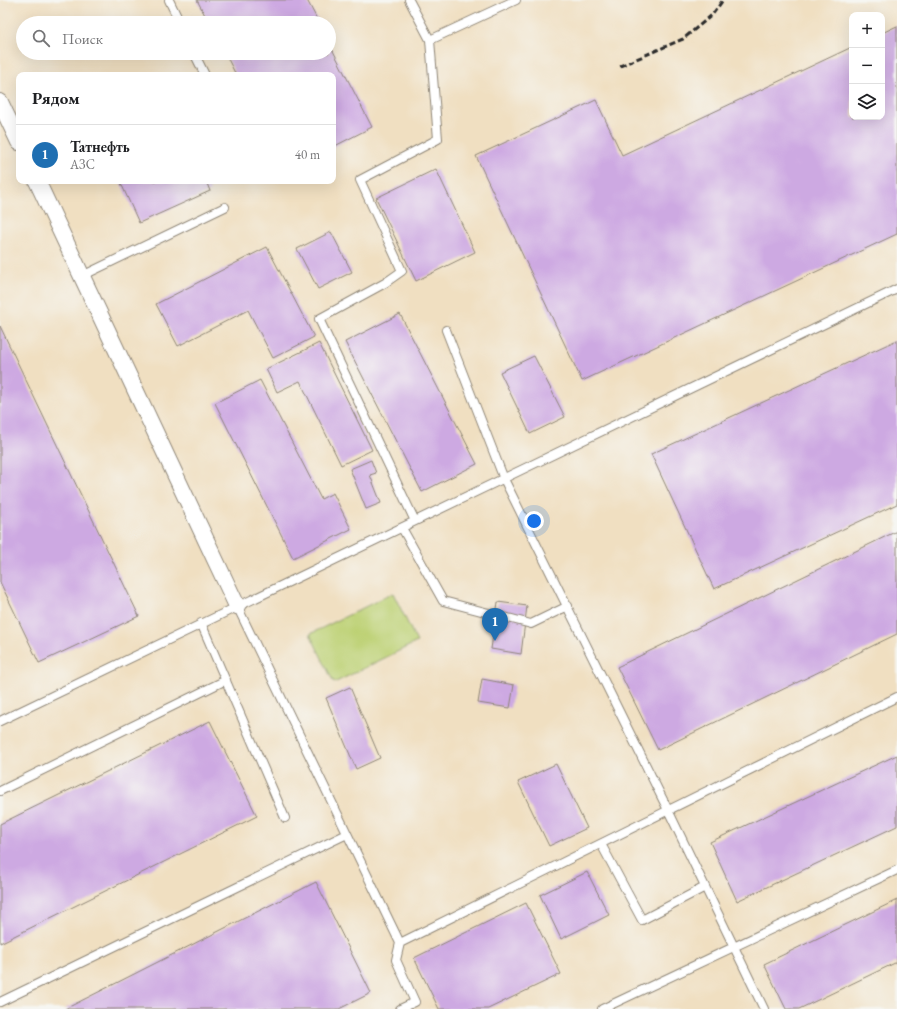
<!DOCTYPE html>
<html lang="ru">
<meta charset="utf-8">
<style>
body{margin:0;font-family:"EB Garamond",serif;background:#f2f2f2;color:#202124}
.controls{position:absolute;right:12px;top:12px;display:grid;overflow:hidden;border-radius:8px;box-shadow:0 4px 16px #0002}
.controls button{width:36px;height:36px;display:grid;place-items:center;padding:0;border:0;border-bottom:1px solid #e0e0e0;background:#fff;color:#202124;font:20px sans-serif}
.you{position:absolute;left:534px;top:521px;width:14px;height:14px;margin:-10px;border:3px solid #fff;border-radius:50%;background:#1a73e8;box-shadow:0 0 0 6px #1a73e833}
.badge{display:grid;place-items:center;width:26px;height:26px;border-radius:50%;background:#1f6fb2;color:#fff;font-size:13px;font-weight:700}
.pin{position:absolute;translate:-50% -33px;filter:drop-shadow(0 1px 2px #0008)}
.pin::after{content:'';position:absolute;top:21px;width:14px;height:12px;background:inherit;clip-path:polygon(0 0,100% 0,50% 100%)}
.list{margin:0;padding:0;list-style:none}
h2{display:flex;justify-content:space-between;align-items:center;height:52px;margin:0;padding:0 16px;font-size:17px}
h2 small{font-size:13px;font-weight:400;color:#757577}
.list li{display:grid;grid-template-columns:26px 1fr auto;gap:12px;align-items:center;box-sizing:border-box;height:60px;padding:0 16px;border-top:1px solid #e0e0e0}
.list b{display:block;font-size:15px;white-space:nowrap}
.list p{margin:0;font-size:13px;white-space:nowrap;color:#757577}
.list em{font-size:13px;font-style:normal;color:#757577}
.icon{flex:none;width:22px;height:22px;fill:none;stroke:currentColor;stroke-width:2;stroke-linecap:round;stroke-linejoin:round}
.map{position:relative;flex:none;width:897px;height:1009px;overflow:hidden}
.search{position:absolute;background:#fff;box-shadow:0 4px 16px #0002;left:16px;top:16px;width:320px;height:44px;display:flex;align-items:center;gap:10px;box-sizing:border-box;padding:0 14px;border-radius:22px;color:#757577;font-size:15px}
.panel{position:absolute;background:#fff;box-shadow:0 4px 16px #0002;left:16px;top:72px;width:320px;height:112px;border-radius:8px}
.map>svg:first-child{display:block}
</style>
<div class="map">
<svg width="897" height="1009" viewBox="0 0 897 1009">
<rect width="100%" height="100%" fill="#f6f6f2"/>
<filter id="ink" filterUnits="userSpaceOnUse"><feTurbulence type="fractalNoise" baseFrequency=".025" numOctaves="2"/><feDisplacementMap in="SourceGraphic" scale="8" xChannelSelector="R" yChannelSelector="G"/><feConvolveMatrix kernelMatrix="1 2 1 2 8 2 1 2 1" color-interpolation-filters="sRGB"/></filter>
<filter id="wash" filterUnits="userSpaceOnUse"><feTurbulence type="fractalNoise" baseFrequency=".012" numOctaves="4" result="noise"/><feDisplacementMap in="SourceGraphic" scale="16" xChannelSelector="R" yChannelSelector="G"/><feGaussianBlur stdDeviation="0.9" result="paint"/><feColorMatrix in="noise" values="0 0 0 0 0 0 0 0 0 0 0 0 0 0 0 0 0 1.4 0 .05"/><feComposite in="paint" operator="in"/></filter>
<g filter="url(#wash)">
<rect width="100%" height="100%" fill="#f0dfc1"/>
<path fill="#bdd175" stroke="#747e50" d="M 393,593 L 417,642 L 334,683 L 310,634 Z"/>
<g id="blocks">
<path fill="#cda9e2" d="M 197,0 L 307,0 L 319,23 L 209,23 Z
M 897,26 L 897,234 L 582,381 L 476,156 L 596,100 L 622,155 L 852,47 L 852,117 L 882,117 L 882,33 Z
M 329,43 L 372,127 L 333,147 L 333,75 L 236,75 L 225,53 L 329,53 Z
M 436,169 L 475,252 L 416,281 L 376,198 Z
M 120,181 L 206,181 L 210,191 L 139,223 Z
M 331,232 L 352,272 L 318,289 L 297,249 Z
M 267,247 L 314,337 L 273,358 L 248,310 L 178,346 L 156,304 Z
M 400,314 L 477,464 L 422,492 L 345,342 Z
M 0,326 L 139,616 L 39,663 L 0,582 Z
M 897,340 L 897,504 L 714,589 L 651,454 Z
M 319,343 L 372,450 L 341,465 L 300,381 L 277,392 L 266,369 Z
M 534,356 L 565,417 L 530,434 L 500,372 Z
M 260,380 L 321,499 L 333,493 L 351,529 L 293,558 L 215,403 Z
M 371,460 L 376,473 L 370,475 L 381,503 L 366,509 L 350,469 Z
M 897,531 L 897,634 L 658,750 L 617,667 Z
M 498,602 L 527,606 L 521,654 L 491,649 Z
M 482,679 L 514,685 L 510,708 L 478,703 Z
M 350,687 L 380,758 L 356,769 L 326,698 Z
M 210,721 L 257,816 L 0,943 L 0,824 Z
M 897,755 L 897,826 L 737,901 L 710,842 Z
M 556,764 L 587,828 L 549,846 L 518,782 Z
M 587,872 L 609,915 L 561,939 L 540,895 Z
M 316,882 L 371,993 L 339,1009 L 65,1009 Z
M 897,900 L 897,962 L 799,1009 L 786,1009 L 764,964 Z
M 526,903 L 561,974 L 488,1009 L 439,1009 L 414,958 Z"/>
</g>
</g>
<g filter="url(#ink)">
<use href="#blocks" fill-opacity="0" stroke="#8e8576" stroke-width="1"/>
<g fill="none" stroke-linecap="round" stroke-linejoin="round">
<g stroke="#8e8576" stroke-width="10">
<path id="lane" d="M 169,0 L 180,23
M 409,0 L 430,40 L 516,0
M 194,53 L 205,75
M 82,276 L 225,207
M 446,330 L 504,479 L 668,810 L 764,1009
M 415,521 L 319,319 L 385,283 L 402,271 L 360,180 L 438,139 L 430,40
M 402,528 L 443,601 L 531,624 L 568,606
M 237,606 L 400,943 L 897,697
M 201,623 L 285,818
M 0,721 C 298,576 598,434 897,289
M 0,791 L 226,680
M 601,844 L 642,920 L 705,887
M 400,943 L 396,960 L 415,1002 L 400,1009
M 0,1002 L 347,834
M 602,1009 L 897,870"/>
</g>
<g stroke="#8e8576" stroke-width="18">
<path id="street" d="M 0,102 L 19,142
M 37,181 L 237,606"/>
</g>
<use href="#lane" stroke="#fff" stroke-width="8"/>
<use href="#street" stroke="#fff" stroke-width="16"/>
<path stroke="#2b2b2b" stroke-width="3" stroke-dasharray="6 3" stroke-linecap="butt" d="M 620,66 L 683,39 L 712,15 L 723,0"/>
</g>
</g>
</svg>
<div class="controls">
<button>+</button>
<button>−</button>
<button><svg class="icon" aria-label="layers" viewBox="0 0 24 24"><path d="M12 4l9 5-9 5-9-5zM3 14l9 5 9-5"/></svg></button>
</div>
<div class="you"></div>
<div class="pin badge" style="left:495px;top:641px">1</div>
<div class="search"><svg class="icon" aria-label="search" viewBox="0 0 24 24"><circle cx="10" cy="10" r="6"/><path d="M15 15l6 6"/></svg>Поиск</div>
<section class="panel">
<h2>Рядом<small></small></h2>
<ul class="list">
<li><span class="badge">1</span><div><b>Татнефть</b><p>АЗС</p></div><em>40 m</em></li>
</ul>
</section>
</div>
